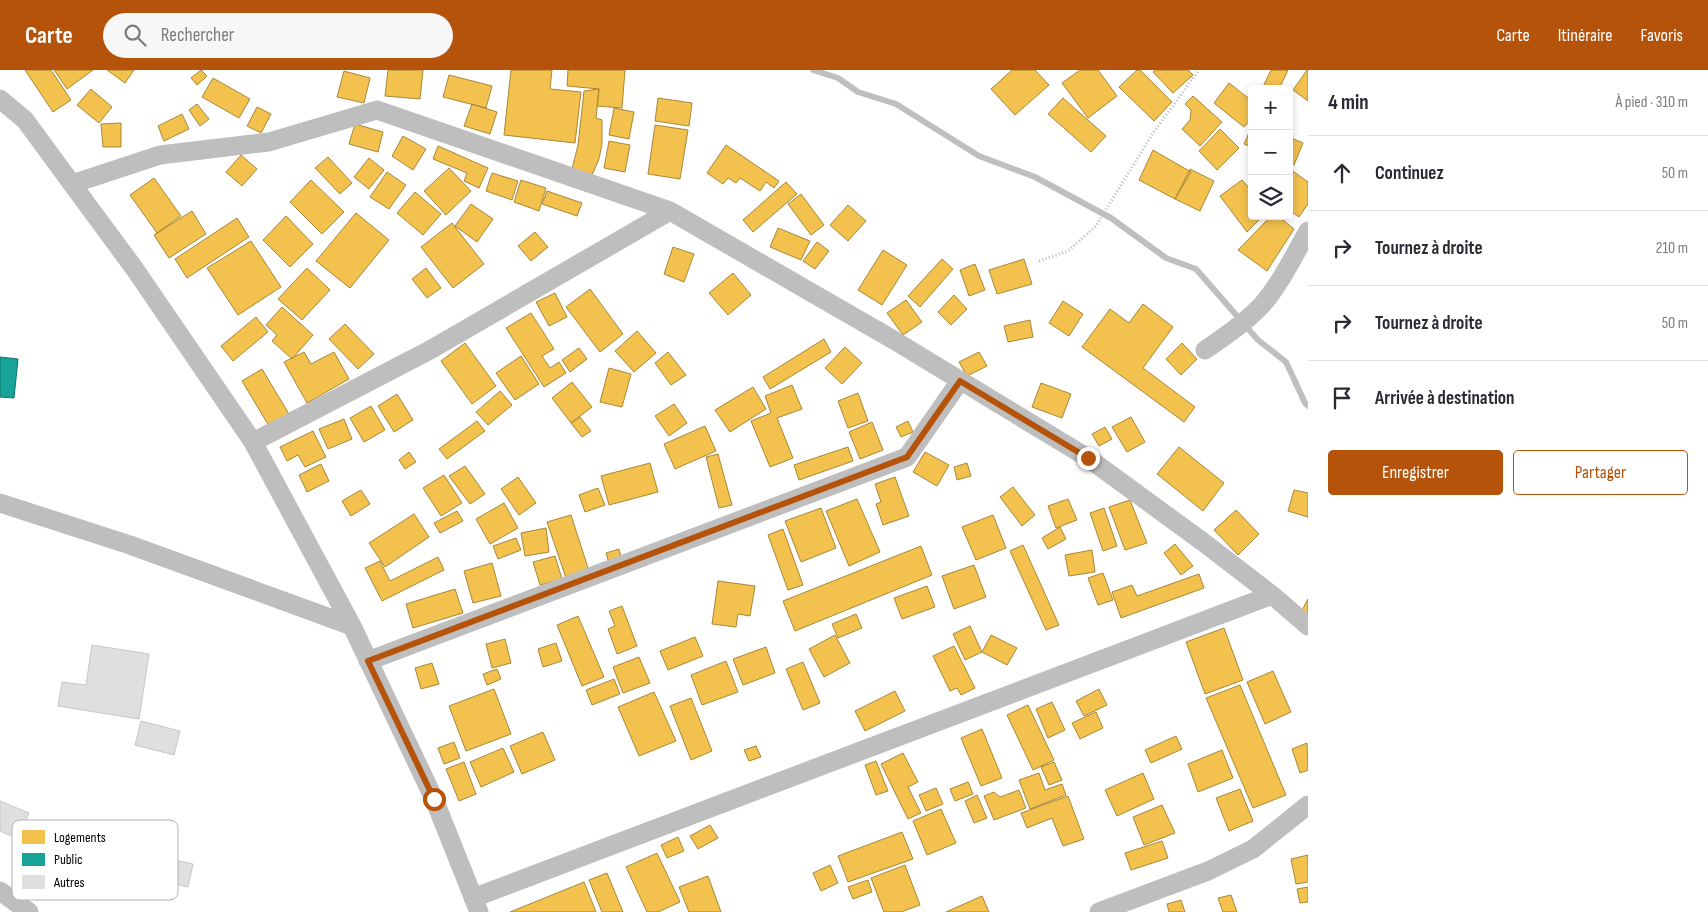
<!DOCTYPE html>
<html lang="fr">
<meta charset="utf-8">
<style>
body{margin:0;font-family:"Sofia Sans Condensed",sans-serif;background:#f7f7f7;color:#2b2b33}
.controls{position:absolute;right:15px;top:15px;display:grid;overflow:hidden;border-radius:5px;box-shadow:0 2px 8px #0003}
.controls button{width:45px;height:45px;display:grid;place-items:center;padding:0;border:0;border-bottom:1px solid #e1e1e2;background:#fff;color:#2b2b33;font:25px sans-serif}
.stop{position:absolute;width:15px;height:15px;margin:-11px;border:4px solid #b45309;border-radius:50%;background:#fff}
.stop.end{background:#b45309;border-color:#fff;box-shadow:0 1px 5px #0008}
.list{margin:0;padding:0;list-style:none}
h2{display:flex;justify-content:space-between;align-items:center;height:65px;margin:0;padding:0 20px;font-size:21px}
h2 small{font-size:16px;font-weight:400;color:#7c7c81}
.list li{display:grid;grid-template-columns:32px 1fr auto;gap:15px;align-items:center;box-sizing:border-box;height:75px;padding:0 20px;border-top:1px solid #e1e1e2}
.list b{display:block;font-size:19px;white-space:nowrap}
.list em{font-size:16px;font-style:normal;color:#7c7c81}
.actions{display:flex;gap:10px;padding:15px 20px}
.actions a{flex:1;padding:11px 0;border:1px solid #b45309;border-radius:5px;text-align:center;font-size:18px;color:#b45309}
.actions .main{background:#b45309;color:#fff}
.icon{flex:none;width:28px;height:28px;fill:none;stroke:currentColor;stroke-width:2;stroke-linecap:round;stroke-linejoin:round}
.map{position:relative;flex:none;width:1308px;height:842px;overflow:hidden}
header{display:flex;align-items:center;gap:30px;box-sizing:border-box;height:70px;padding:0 25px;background:#b45309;color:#fff}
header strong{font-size:24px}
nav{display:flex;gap:28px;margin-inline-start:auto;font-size:18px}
.search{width:350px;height:45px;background:#f7f7f7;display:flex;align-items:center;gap:12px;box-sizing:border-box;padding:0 18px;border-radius:28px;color:#7c7c81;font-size:19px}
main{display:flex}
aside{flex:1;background:#fff}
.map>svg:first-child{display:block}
</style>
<header>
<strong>Carte</strong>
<div class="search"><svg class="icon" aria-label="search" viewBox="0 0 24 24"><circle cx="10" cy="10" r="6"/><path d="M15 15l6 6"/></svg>Rechercher</div>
<nav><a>Carte</a><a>Itinéraire</a><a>Favoris</a></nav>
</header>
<main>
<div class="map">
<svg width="1308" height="842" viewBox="0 0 1308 842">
<rect width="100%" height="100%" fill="#fff"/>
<path fill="#f2c14e" stroke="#a98737" d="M 25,0 L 51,0 L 71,30 L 53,42 Z
M 54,0 L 93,0 L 67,19 Z
M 107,0 L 134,0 L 125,13 Z
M 201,0 L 207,6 L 197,15 L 191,8 Z
M 388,0 L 423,0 L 420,29 L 385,26 Z
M 511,0 L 552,0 L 550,19 L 581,22 L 575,73 L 504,65 Z
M 568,0 L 625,0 L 622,38 L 597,36 L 599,19 L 567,16 Z
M 1012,0 L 1035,0 L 1049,15 L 1015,45 L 991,19 Z
M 1080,0 L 1098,0 L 1117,26 L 1088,48 L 1062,13 Z
M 1137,0 L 1140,0 L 1172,32 L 1154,51 L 1119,17 Z
M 1155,0 L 1188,0 L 1193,5 L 1173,23 L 1153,2 Z
M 1271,0 L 1288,0 L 1279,19 L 1262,19 Z
M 1307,0 L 1308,0 L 1308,31 L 1293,20 Z
M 344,1 L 370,8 L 364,33 L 337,27 Z
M 449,5 L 492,16 L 486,38 L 443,27 Z
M 213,8 L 250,29 L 239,48 L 202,27 Z
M 1229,13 L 1252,31 L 1252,48 L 1244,57 L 1214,33 Z
M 91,19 L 112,37 L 99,53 L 77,35 Z
M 599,19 L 596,48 L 602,50 L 602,74 L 599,89 L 592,105 L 572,99 L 578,75 L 584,21 Z
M 1193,26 L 1222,52 L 1200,76 L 1182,59 L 1190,50 L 1191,40 L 1185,34 Z
M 658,28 L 692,33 L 689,56 L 655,51 Z
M 1063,28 L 1106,66 L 1091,82 L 1048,44 Z
M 197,34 L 209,49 L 200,56 L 189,40 Z
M 472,34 L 497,42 L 490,64 L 464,56 Z
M 257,37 L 271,44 L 261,63 L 247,56 Z
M 614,38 L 634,42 L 629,69 L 609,65 Z
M 182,44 L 189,59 L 164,71 L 158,56 Z
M 121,53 L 121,77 L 103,77 L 101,54 Z
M 355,54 L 383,62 L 378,82 L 349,74 Z
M 655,55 L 688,60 L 680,109 L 648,104 Z
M 1252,56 L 1252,77 L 1244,74 Z
M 1220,59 L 1239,78 L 1217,100 L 1199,81 Z
M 403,66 L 426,79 L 413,100 L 392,86 Z
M 1289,67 L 1303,73 L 1294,95 L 1289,93 Z
M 609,71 L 630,75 L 625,102 L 604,98 Z
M 726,75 L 779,111 L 774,118 L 766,112 L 760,121 L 740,108 L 736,113 L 728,108 L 723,114 L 707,103 Z
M 438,76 L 488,98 L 479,118 L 464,111 L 467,103 L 433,89 Z
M 1153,80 L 1191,102 L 1175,129 L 1139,110 Z
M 241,85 L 257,99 L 242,116 L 226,102 Z
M 328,87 L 352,113 L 340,124 L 315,98 Z
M 369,88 L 384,100 L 369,119 L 354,107 Z
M 449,98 L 471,121 L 446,145 L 424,121 Z
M 1190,99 L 1214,111 L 1200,141 L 1175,129 Z
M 1290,99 L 1308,112 L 1308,134 L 1299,147 L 1289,140 Z
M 387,102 L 406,115 L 389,139 L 370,127 Z
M 492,103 L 518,111 L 512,130 L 486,121 Z
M 154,108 L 181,146 L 157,163 L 130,125 Z
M 311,110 L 344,142 L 322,164 L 290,132 Z
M 521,110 L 546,118 L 539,141 L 514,132 Z
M 1242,110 L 1252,121 L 1252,146 L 1263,146 L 1247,162 L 1220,126 Z
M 786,112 L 797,124 L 753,162 L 743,150 Z
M 547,121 L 582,133 L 577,146 L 542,134 Z
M 415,122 L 441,144 L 423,165 L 397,143 Z
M 801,124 L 824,155 L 811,165 L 788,134 Z
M 471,134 L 493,149 L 477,172 L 455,156 Z
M 848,135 L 866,151 L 848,171 L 830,155 Z
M 192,141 L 206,164 L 169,188 L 154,165 Z
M 356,143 L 389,170 L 350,218 L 316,191 Z
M 286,146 L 313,174 L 290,197 L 263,170 Z
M 1271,146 L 1278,146 L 1294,159 L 1267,201 L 1238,180 Z
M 237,148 L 249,167 L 187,208 L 175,189 Z
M 452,153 L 484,194 L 453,218 L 421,177 Z
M 778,158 L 810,171 L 801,190 L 770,177 Z
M 535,162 L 548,177 L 531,191 L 518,176 Z
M 251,171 L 281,217 L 238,245 L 207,198 Z
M 817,172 L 829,181 L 815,199 L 803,191 Z
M 673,177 L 694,184 L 684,212 L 664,204 Z
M 883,180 L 907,195 L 882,235 L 858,220 Z
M 942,189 L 953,199 L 920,237 L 908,226 Z
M 1024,189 L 1032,214 L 997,224 L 989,200 Z
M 975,194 L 985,220 L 969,226 L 960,200 Z
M 307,198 L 330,220 L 302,250 L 278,229 Z
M 426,198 L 441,218 L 427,228 L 412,209 Z
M 733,203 L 751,225 L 728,245 L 709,223 Z
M 590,219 L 623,264 L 600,282 L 566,237 Z
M 555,223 L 567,247 L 549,256 L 536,232 Z
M 954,225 L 967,239 L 951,255 L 938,242 Z
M 906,230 L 922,252 L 903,265 L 887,243 Z
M 1063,231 L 1083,244 L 1069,266 L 1049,253 Z
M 1143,234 L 1173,257 L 1143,298 L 1195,337 L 1184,352 L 1082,277 L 1110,239 L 1129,253 Z
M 282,237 L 313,265 L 292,289 L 272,271 L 277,265 L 266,255 Z
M 531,243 L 554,279 L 542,286 L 550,298 L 559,292 L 566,303 L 544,317 L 506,258 Z
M 256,247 L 268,262 L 233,291 L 221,276 Z
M 1030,250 L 1033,267 L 1008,272 L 1004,256 Z
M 345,254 L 374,284 L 358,299 L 329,269 Z
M 637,261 L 656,283 L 634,302 L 615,281 Z
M 824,269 L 831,282 L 770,319 L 763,307 Z
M 465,273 L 496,316 L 472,334 L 441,291 Z
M 1182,273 L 1197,289 L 1181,305 L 1166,289 Z
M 845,277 L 862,293 L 842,314 L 825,298 Z
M 579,278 L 587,289 L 570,302 L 562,290 Z
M 304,282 L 311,294 L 334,282 L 349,309 L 307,333 L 284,292 Z
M 668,282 L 686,305 L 671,315 L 655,293 Z
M 979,282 L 987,296 L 967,306 L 959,292 Z
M 521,286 L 539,314 L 515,330 L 496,303 Z
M 609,298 L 631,304 L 622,337 L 600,332 Z
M 262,299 L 289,344 L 269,356 L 242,311 Z
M 572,312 L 592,337 L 571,353 L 552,328 Z
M 1041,313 L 1071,324 L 1062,348 L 1032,337 Z
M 792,315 L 802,339 L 777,348 L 793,388 L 770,397 L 751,351 L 771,343 L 765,326 Z
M 753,317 L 766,339 L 730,362 L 715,340 Z
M 500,321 L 512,335 L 488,355 L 476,342 Z
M 858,323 L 868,351 L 848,358 L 838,331 Z
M 397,324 L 413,350 L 394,362 L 378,336 Z
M 674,334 L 687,353 L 669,366 L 655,346 Z
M 371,336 L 385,360 L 364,372 L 350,348 Z
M 580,347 L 591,361 L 582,367 L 571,353 Z
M 1131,347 L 1145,372 L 1127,382 L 1112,357 Z
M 344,349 L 352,369 L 328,379 L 319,359 Z
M 477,351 L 485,361 L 447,389 L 439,379 Z
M 908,351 L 913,362 L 901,367 L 896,357 Z
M 872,352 L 883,380 L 860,389 L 849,362 Z
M 705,356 L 716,381 L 675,399 L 664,374 Z
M 1105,357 L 1112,369 L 1099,376 L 1092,364 Z
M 313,361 L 326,387 L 305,397 L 298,385 L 287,391 L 280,377 Z
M 848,377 L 853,391 L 799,410 L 794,395 Z
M 1179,377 L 1224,413 L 1203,441 L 1157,404 Z
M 409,382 L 416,392 L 405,399 L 399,390 Z
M 925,382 L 949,395 L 937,416 L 913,402 Z
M 718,384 L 732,435 L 719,438 L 706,387 Z
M 650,393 L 658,422 L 609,435 L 601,406 Z
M 967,393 L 971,406 L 957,410 L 954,397 Z
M 321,394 L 329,411 L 307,422 L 299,405 Z
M 465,396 L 485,424 L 470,434 L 449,406 Z
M 444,405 L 462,433 L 441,446 L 423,418 Z
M 518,407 L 536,433 L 519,445 L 501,419 Z
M 895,407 L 909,446 L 883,455 L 876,434 L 881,432 L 875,414 Z
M 1013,417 L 1035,445 L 1022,456 L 1000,427 Z
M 598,418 L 605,435 L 585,442 L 579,425 Z
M 361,420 L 370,434 L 351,446 L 342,431 Z
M 1294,420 L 1308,423 L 1308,447 L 1288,441 Z
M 857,429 L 880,482 L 849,496 L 826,441 Z
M 1068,429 L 1077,450 L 1056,458 L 1048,436 Z
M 1130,430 L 1147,473 L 1125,480 L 1109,437 Z
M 504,433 L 518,458 L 490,474 L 476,449 Z
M 821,438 L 836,478 L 801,492 L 785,451 Z
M 1104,438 L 1117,476 L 1103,481 L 1090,443 Z
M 1236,440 L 1259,464 L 1238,485 L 1214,460 Z
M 457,441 L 463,451 L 440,463 L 434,453 Z
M 414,444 L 429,467 L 385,497 L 369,473 Z
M 571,445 L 589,501 L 566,508 L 547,452 Z
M 993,445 L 1006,478 L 976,490 L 962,457 Z
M 1060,457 L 1066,469 L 1048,479 L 1042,468 Z
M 546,458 L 549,482 L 525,486 L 521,463 Z
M 783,459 L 803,515 L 788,520 L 768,465 Z
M 516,468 L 521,480 L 498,489 L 493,476 Z
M 1175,474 L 1193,496 L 1181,505 L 1164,483 Z
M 1023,475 L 1059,555 L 1046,560 L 1010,481 Z
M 921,476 L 932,505 L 795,561 L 783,531 Z
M 619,479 L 622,490 L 609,494 L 606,483 Z
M 1092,480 L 1095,502 L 1069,506 L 1065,485 Z
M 555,486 L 562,509 L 540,515 L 533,492 Z
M 438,487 L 444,500 L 382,531 L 365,498 L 380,491 L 390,511 Z
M 492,493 L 501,526 L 473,533 L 464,501 Z
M 974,495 L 986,527 L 954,539 L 942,506 Z
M 1103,503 L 1113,530 L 1098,535 L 1088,508 Z
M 1199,504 L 1204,518 L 1121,548 L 1112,522 L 1132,515 L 1137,526 Z
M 718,511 L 755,516 L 750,546 L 738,544 L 736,557 L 712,554 Z
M 927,516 L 935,537 L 902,549 L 894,528 Z
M 455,519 L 463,543 L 413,558 L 406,534 Z
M 1308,529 L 1308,546 L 1301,542 Z
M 622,536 L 637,576 L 617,584 L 608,559 L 615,556 L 609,541 Z
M 856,544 L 862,558 L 838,568 L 832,554 Z
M 578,546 L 604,607 L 582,616 L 557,555 Z
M 970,556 L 982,582 L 965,590 L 953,564 Z
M 1224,558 L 1243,610 L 1205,624 L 1186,572 Z
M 835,565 L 850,593 L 824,607 L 809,579 Z
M 991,565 L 1017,578 L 1007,595 L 982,582 Z
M 695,567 L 703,586 L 668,600 L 660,581 Z
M 505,569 L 511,593 L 492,598 L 486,574 Z
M 556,573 L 562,591 L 543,597 L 538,579 Z
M 954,576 L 975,618 L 961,625 L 957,618 L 950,621 L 933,586 Z
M 766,577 L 775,603 L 743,615 L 733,589 Z
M 639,587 L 650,613 L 623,623 L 613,597 Z
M 726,591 L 738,622 L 702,635 L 691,605 Z
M 803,592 L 820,633 L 803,640 L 786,599 Z
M 432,593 L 439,614 L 421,619 L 415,598 Z
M 497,599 L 501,609 L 487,615 L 483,604 Z
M 1273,601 L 1291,642 L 1265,654 L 1247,612 Z
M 614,609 L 620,624 L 592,635 L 586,620 Z
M 1240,615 L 1286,725 L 1253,738 L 1206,628 Z
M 494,619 L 511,664 L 466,681 L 449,636 Z
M 1099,619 L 1107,635 L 1084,646 L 1076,631 Z
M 895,621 L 905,641 L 865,661 L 855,641 Z
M 654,622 L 676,671 L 639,686 L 618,637 Z
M 691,628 L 712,681 L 691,690 L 670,636 Z
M 1052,632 L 1065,660 L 1048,668 L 1036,639 Z
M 1028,635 L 1054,690 L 1033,700 L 1007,645 Z
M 1096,642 L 1103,658 L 1080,669 L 1072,653 Z
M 982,659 L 1002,708 L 981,716 L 961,668 Z
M 543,662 L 555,690 L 522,704 L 510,676 Z
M 1176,666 L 1182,679 L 1151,693 L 1145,680 Z
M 454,672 L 460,688 L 444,694 L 438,678 Z
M 1307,673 L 1308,700 L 1300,703 L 1292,679 Z
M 756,676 L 761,687 L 749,691 L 744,680 Z
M 503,678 L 514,702 L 481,717 L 470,692 Z
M 1222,680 L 1233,708 L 1198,722 L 1188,694 Z
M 903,683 L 918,712 L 908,717 L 921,743 L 908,749 L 881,694 Z
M 876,691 L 888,721 L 876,725 L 865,695 Z
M 464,692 L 476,724 L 459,731 L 446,699 Z
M 1054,692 L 1062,710 L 1049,715 L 1041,697 Z
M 1039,703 L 1045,720 L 1062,714 L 1066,725 L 1030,739 L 1019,710 Z
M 1143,703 L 1154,729 L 1117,746 L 1105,720 Z
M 968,712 L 973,724 L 955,731 L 950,719 Z
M 936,718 L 943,734 L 926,741 L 919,725 Z
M 1240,719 L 1253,751 L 1229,761 L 1216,728 Z
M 1019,720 L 1026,738 L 994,750 L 984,726 L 994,722 L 1000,727 Z
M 977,725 L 987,748 L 974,753 L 965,731 Z
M 1068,726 L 1084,769 L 1063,776 L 1052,748 L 1027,758 L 1021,743 Z
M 1162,735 L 1175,763 L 1144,775 L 1133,747 Z
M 941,739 L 956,773 L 927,785 L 913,751 Z
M 710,755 L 718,768 L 698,779 L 690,766 Z
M 902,762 L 913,789 L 848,812 L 838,786 Z
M 678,767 L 684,781 L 667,788 L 661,775 Z
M 1162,771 L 1168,788 L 1131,800 L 1125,783 Z
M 657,783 L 680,832 L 658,842 L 647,842 L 626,797 Z
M 1308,785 L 1308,812 L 1296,814 L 1291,789 Z
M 830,795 L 838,813 L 821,821 L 813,803 Z
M 905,795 L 920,835 L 901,842 L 884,842 L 871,808 Z
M 607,803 L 623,842 L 602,842 L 589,810 Z
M 708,806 L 721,842 L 689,842 L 679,817 Z
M 868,810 L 872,822 L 853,829 L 848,817 Z
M 584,812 L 596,842 L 510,842 Z
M 1308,817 L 1308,832 L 1300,833 L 1297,819 Z
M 1231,825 L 1237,842 L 1223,842 L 1218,828 Z
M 982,826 L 989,842 L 946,842 Z
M 1181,830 L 1185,842 L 1169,842 L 1167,834 Z"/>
<path fill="#17a398" stroke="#10726a" d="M 0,287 L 18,289 L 14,328 L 0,327 Z"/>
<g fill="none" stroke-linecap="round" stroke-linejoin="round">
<path stroke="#bfbfbf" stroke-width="6" d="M 813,0 L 838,8 L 858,22 L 896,34 L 979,86 L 1035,107 L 1111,148 L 1166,188 L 1196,199 L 1258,270 L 1286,292 L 1305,333 L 1308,336"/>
</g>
<path fill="#dfdfdf" stroke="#c7c7c7" d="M 92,575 L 149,584 L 139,649 L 58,636 L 62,612 L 86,615 Z
M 141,651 L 180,661 L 174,685 L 135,675 Z
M 0,731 L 29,743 L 18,769 L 0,761 Z
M 126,779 L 193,794 L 188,817 L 121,802 Z"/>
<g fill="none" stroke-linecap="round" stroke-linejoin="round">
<path stroke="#b9b9b9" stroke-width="3" stroke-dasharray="1 2.5" stroke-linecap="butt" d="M 1039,191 L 1068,181 L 1096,156 L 1153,63 L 1199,0"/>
<path stroke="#bebebe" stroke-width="19" d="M 0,29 L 25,50 L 72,114 L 134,198 L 253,372 L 352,556 L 434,729 L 479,842
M 72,114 L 160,85 L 269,72 L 377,40 L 670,141 L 892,269 L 1088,388 L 1203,472 L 1272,525 L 1308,556
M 1205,280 C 1224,267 1243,254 1260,237 C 1278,218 1295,184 1308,161
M 253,372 L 430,280 L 670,141
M 0,433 L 130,475 L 352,556
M 368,591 L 907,387 L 960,311
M 0,821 L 29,842
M 473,828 L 1272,525
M 1099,842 L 1208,801 L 1253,779 L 1308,735"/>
</g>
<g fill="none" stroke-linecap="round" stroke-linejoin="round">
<path stroke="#b45309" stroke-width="6" d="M 434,729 L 368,591 L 907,387 L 960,311 L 1088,388"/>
</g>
<rect x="12" y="750" width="166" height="80" rx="8" fill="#fff" stroke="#b2b2b2" stroke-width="1"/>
<rect x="22" y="760" width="23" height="14" fill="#f2c14e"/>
<rect x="22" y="783" width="23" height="13" fill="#17a398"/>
<rect x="22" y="805" width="23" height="14" fill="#dfdfdf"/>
<g font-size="14" fill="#000">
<text x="54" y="772">Logements</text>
<text x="54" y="794">Public</text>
<text x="54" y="817">Autres</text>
</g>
</svg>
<div class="controls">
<button>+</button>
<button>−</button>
<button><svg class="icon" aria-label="layers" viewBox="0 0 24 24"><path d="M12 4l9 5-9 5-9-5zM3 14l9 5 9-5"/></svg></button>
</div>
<div class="stop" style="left:434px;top:729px"></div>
<div class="stop end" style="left:1088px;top:388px"></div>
</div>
<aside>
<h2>4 min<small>À pied · 310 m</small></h2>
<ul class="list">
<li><svg class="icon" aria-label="ahead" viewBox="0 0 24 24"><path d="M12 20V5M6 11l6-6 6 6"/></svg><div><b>Continuez</b></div><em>50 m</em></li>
<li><svg class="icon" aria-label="right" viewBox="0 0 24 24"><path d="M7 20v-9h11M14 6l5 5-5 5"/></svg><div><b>Tournez à droite</b></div><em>210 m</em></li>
<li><svg class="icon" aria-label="right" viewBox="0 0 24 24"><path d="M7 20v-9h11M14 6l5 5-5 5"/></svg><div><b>Tournez à droite</b></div><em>50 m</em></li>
<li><svg class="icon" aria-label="arrive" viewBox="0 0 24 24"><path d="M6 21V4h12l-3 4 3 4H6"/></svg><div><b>Arrivée à destination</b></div></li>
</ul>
<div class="actions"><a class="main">Enregistrer</a><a>Partager</a></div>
</aside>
</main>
